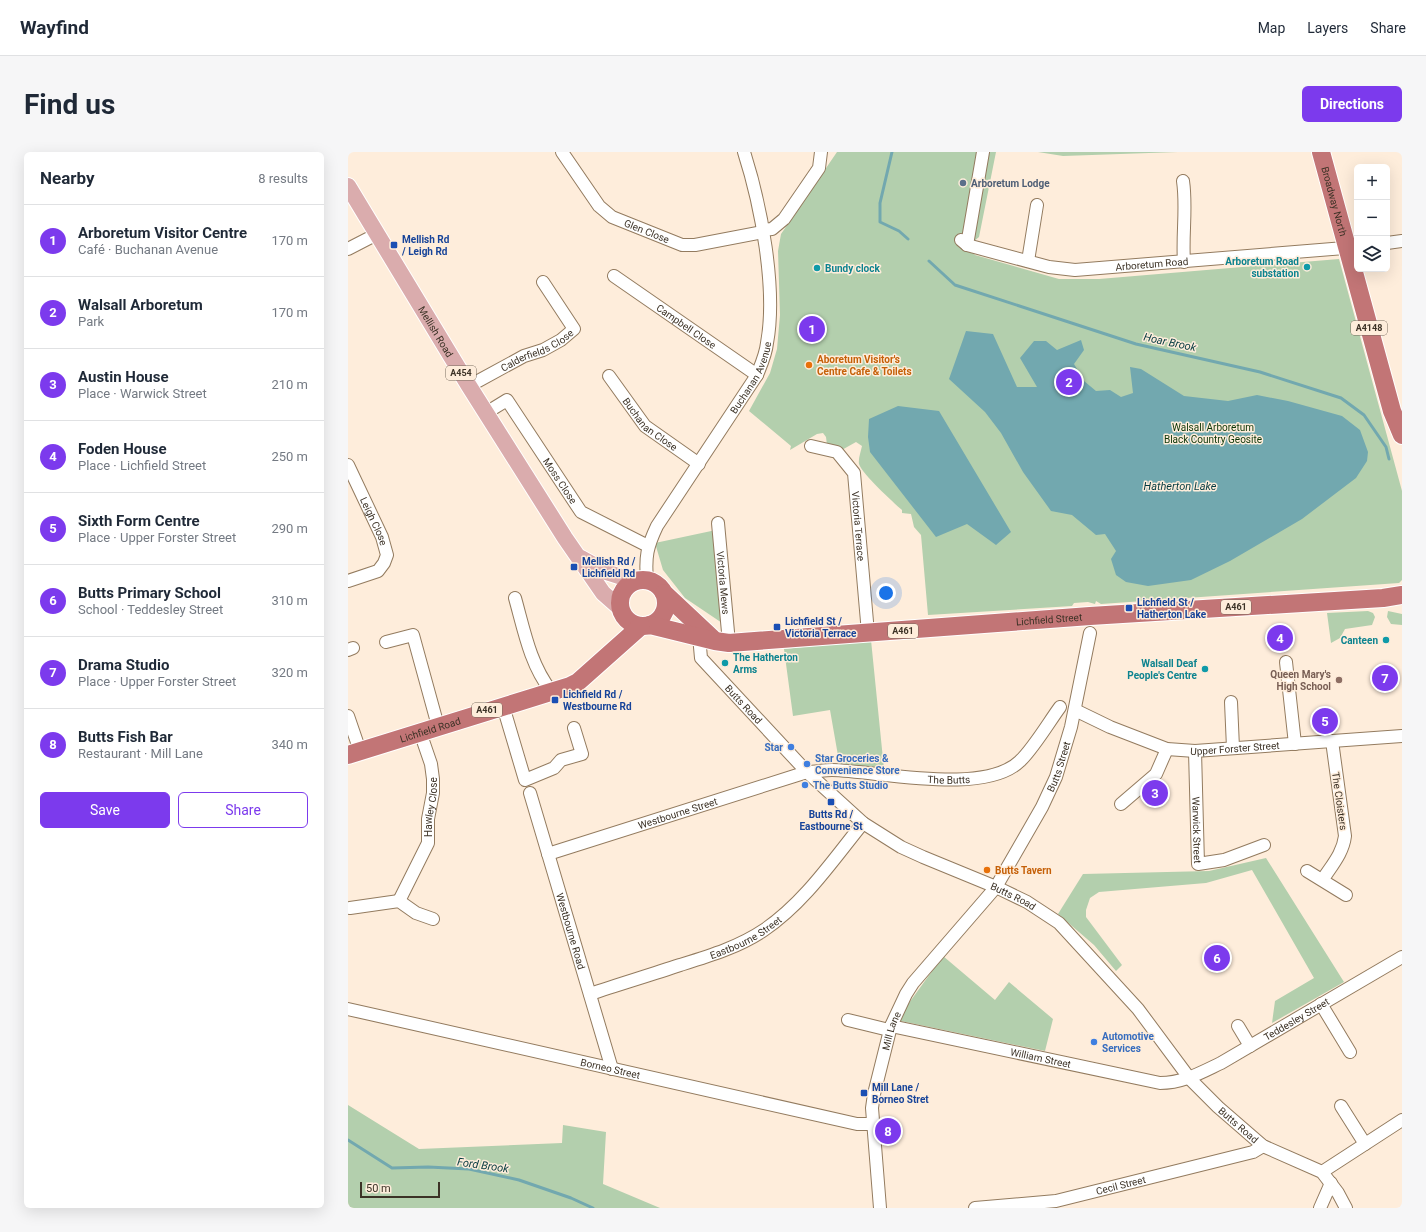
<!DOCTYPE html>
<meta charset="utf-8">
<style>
body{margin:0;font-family:Roboto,sans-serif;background:#f6f6f7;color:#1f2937}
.controls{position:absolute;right:12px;top:12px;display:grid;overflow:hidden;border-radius:6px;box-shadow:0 4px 16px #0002}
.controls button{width:36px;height:36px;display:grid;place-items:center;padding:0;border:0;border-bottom:1px solid #e0e1e3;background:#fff;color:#1f2937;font:20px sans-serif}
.scale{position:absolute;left:12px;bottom:10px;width:80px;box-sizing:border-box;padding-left:4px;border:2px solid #3c3226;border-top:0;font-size:11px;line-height:14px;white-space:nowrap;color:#3c3226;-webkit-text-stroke:3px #feeddb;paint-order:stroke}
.you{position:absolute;left:538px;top:441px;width:14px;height:14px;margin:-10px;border:3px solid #fff;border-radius:50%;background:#1a73e8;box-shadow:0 0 0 6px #1a73e833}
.badge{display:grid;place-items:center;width:26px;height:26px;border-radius:50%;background:#7c3aed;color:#fff;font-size:13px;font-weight:700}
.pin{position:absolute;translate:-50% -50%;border:2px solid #fff;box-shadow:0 1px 4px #0006}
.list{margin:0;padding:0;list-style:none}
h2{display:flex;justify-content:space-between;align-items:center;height:52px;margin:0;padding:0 16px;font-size:17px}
h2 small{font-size:13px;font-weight:400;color:#747a83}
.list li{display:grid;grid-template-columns:26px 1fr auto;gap:12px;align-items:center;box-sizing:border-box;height:72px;padding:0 16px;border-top:1px solid #e0e1e3}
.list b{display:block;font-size:15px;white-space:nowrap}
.list p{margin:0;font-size:13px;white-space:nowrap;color:#747a83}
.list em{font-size:13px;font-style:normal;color:#747a83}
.actions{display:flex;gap:8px;padding:12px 16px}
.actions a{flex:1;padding:9px 0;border:1px solid #7c3aed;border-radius:6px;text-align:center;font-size:14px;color:#7c3aed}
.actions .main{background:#7c3aed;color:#fff}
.icon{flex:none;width:22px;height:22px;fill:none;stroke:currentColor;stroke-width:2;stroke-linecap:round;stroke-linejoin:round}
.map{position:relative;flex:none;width:1054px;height:1056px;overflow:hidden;border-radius:6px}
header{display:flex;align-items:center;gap:24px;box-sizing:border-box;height:56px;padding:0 20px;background:#fff;border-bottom:1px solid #e0e1e3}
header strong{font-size:19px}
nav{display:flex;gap:22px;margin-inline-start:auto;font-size:14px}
.intro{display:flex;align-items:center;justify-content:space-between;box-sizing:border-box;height:96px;padding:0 24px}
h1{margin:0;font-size:28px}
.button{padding:10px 18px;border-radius:6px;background:#7c3aed;color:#fff;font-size:14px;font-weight:700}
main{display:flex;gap:24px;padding:0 24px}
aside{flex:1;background:#fff;border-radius:6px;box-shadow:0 4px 16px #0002}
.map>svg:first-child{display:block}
</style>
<header>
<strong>Wayfind</strong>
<nav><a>Map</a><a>Layers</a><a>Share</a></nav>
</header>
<div class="intro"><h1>Find us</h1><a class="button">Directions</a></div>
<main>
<aside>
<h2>Nearby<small>8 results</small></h2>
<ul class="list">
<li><span class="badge">1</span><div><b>Arboretum Visitor Centre</b><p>Café · Buchanan Avenue</p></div><em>170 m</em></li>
<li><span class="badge">2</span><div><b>Walsall Arboretum</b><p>Park</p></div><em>170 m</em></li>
<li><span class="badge">3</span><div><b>Austin House</b><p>Place · Warwick Street</p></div><em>210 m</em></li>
<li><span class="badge">4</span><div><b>Foden House</b><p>Place · Lichfield Street</p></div><em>250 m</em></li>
<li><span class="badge">5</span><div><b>Sixth Form Centre</b><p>Place · Upper Forster Street</p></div><em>290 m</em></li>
<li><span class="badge">6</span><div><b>Butts Primary School</b><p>School · Teddesley Street</p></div><em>310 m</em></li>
<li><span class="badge">7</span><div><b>Drama Studio</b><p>Place · Upper Forster Street</p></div><em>320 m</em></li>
<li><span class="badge">8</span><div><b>Butts Fish Bar</b><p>Restaurant · Mill Lane</p></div><em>340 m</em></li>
</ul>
<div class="actions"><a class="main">Save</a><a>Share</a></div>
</aside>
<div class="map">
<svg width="1054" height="1056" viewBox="0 0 1054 1056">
<rect width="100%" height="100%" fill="#feeddb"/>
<path fill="#b3cfad" d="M 489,0 L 648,0 L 631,85 L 625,90 L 623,98 L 627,103 L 711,127 L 751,127 L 991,107 L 1054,339 L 1054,428 L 1051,431 L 753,452 L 748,449 L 747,452 L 740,450 L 726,451 L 724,454 L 580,463 L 573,383 L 566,375 L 563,362 L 554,361 L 554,358 C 545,350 514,322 511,312 C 510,307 513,299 514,294 L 508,290 L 492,299 L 479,293 L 478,285 L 475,281 L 469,282 L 442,298 L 443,294 L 401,259 L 422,221 L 429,197 L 432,163 L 430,99 L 433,82 Z
M 690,0 L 830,0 L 715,4 Z
M 368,378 L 380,475 L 337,446 L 315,418 L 307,391 Z
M 1020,459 L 1025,461 L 1027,465 L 1024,473 L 997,477 L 992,486 L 983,491 L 979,461 Z
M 1040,459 L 1054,462 L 1054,473 L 1043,472 L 1039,465 Z
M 523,488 L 536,617 L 492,615 L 482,558 L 445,564 L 436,497 Z
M 918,706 L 996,830 L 924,871 L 927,849 L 966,826 L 904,718 L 858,731 L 751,740 L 742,746 L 738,758 L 738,765 L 774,813 L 768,819 L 746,793 L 710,762 L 735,722 L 861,719 Z
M 595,804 L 647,848 L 661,830 L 705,867 L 697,899 L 553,869 L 553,862 Z
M 0,953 L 71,997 L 214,991 L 215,973 L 258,980 L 255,1032 L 312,1056 L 0,1056 Z"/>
<path fill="#72a8af" d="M 618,179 L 645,182 L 669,235 L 689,235 L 672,206 L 686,189 L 698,189 L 709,198 L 733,188 L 736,198 L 726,212 L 736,229 L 748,239 L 762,238 L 773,245 L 785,241 L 782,215 L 793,217 L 836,244 L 880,249 L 909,243 L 940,249 L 994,264 L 1012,278 L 1020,300 L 1019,309 L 1008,326 L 954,367 L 882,409 L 843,428 L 800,434 L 778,430 L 768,423 L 763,407 L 768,399 L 757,382 L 748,383 L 724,363 L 703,359 L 675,320 L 653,281 L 637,260 L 601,227 Z
M 550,254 L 591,259 L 663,380 L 648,393 L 619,372 L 588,385 L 522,300 L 520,285 L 521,267 Z"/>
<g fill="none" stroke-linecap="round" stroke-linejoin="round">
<path stroke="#72a8af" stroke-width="3" d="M 544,0 L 532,51 L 532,70 L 551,79 L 560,87
M 581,109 L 607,133 L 788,192 L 912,220 L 993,246 L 1016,263 L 1038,295 L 1041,307
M 0,988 L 44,1016 L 80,1015 L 121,1017 L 171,1028 L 223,1046 L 245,1056"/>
<g stroke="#937b5f" stroke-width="14">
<g id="minor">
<path id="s1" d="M 214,0 L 251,54 L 264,65 L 334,93 L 347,93 L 415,80"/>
<path d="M 835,29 C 839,56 834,82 836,110"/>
<path d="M 415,78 L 424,77 L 436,67 L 471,16 L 473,0"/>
<path id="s2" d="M 613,88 L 619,93 L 701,115 L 727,118 L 1009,95"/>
<path d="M 1039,91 L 1054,89"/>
<path d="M 619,93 L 635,0"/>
<path d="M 0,97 L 29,82"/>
<path d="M 680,109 L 689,53"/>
<path id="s3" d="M 266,124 L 409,223"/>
<path id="s4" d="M 261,224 L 297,274 L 351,312"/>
<path id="s5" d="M 121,234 L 176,204 L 195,198 L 213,188 L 226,177 L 195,130"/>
<path id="s6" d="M 146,256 L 159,248 L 233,360 L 300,394"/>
<path id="s7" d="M 463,294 L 489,300 L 506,321 L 520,481"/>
<path id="s8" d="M 0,313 L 34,385 L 39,403 L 36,411 L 30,419 L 0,429"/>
<path id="s9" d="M 370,371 L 381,491"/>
<path id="s10" d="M 299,428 C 297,405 299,395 309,374 L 409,223 C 413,213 418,202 419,191 C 429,137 413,53 396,0"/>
<path d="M 167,446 C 176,478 182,512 203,539"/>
<path id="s11" d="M 351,484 L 353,506 L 459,620 L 515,671 L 553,695 L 575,705 L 648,735 L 679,750 L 711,771 L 790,857 L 842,927 L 870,955 L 915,994 L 974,1020 L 990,1041 L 998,1056"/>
<path d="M 38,490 L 65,483 L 90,574"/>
<path d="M 0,498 L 5,496"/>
<path d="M 938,510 L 947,592"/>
<path d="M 883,550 L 885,596"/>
<path d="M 155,554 L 177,628 L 206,616 L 213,608 L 234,602 L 226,576"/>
<path id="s12" d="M 727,558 L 762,575 L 819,597 L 847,599 L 1054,584"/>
<path d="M 0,564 L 12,599"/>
<path id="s13" d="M 847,599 L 850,712 L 876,708 L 916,693"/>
<path id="s14" d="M 182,641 L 264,917"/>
<path d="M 773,652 L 808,622 L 819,597"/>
<path id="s15" d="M 200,702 L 459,620 C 467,620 476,618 484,618 C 531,619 636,644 672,609 C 685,597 701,570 712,555"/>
<path d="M 959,719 L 998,743"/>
<path d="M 975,727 C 984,713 995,701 997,684 L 984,589"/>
<path id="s16" d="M 51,749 L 80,691 L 80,667 L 85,641 L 85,627 L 83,612 L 72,580"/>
<path d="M 2,756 L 51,749 L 68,761 L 85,767"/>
<path id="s17" d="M 242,842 C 272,832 302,823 332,813 C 361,804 391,795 416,778 C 456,751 485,708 515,671"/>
<path d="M 973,852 L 1002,900"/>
<path id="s18" d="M 0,857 L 509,972 L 525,972"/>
<path d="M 500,868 L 541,878"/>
<path id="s19" d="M 543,874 L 812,931 C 835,931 852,921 873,911 L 1054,805"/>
<path d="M 890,874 L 902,894"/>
<path d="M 993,954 L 1017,992"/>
<path d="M 974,1020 L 1054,968"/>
<path id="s20" d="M 532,1056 L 524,956 L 526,942 L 543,874 L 558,842 L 565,831 L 648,735 L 694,655 L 708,625 L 723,575 L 742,481"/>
<path id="s21" d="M 627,1056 L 708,1049 L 905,1000 L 915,994"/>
<path d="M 972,1056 L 983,1031"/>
</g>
</g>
<g stroke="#fff" stroke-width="18">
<g id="major">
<path id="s22" d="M 0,34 L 121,234 L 217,386 L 255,441 L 272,456"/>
<path d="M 233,406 L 258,420 L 286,429"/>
</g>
</g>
<g stroke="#fff" stroke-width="20">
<g id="highway">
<path id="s23" d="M 973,0 L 1044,259 L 1054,283"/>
<circle cx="295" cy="451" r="23"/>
<path d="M 316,441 L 364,486"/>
<path id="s24" d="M 302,473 L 367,489 L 381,491 L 742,464 L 1035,446 L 1054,443"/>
<path id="s25" d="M 0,603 L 222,534 L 230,530 L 293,474"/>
</g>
</g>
<use href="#minor" stroke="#fff" stroke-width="12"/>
<use href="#major" stroke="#daacad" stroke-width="16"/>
<use href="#highway" stroke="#c27576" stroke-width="18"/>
</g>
<circle fill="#5c6f8a" stroke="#feeddb" stroke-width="1.5" cx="615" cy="31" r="4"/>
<g fill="#1a4fb4" stroke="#feeddb" stroke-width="1.5">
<rect x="42" y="89" width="8" height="8" rx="2"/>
<rect x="222" y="411" width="8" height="8" rx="2"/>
<rect x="777" y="452" width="8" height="8" rx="2"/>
<rect x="425" y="471" width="8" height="8" rx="2"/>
<rect x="203" y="544" width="8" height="8" rx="2"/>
<rect x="479" y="646" width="8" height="8" rx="2"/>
<rect x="512" y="937" width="8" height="8" rx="2"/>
</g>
<g fill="#0f9aa8" stroke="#feeddb" stroke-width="1.5">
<circle cx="959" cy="115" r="4"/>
<circle cx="469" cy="116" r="4"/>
<circle cx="1038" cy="488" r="4"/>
<circle cx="377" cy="511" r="4"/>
<circle cx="857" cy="517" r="4"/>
</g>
<g fill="#e8710a" stroke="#feeddb" stroke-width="1.5">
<circle cx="461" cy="213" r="4"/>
<circle cx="639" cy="718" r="4"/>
</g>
<circle fill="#8d6e63" stroke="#feeddb" stroke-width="1.5" cx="991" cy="528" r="4"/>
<g fill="#3f7fe0" stroke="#feeddb" stroke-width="1.5">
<circle cx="443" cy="595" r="4"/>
<circle cx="459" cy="612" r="4"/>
<circle cx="457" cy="633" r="4"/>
<circle cx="746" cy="890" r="4"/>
</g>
<g text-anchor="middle" stroke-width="3" stroke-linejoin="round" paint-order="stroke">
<g fill="#feeddb" stroke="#766a5c" stroke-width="1">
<rect x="1003" y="169" width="36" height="14" rx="3"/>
<rect x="98" y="214" width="30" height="14" rx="3"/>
<rect x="873" y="448" width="30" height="14" rx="3"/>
<rect x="540" y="472" width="30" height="14" rx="3"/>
<rect x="124" y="551" width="30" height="14" rx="3"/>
</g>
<g font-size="9" font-weight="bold" fill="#3c3226">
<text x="1021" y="179">A4148</text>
<text x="113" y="224">A454</text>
<text x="888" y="458">A461</text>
<text x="555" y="482">A461</text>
<text x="139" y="561">A461</text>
</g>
<g font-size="10" font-weight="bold" fill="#4e5e75" stroke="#feeddb" text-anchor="start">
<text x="623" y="35">Arboretum Lodge</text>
</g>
<g font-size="10" fill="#3c3226" stroke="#feeddb">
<text dy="4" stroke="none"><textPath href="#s23" startOffset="51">Broadway North</textPath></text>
<text dy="4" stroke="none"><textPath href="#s1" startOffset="120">Glen Close</textPath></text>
<text dy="4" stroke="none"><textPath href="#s2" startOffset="196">Arboretum Road</textPath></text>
<text dy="4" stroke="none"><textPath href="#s3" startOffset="88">Campbell Close</textPath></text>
<text dy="4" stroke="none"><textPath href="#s22" startOffset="170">Mellish Road</textPath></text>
<text dy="4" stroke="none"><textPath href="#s5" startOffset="77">Calderfields Close</textPath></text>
<text dy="4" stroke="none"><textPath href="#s10" startOffset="232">Buchanan Avenue</textPath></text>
<text dy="4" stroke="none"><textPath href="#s4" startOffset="64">Buchanan Close</textPath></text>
<text dy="4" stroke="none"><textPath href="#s6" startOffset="112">Moss Close</textPath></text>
<text dy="4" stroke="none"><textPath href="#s8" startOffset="62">Leigh Close</textPath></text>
<text dy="4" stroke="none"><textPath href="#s7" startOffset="107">Victoria Terrace</textPath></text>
<text dy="4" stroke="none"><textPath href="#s9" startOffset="60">Victoria Mews</textPath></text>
<text dy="4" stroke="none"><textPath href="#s24" startOffset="402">Lichfield Street</textPath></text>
<text dy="4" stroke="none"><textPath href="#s11" startOffset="85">Butts Road</textPath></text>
<text dy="4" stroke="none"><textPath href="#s25" startOffset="86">Lichfield Road</textPath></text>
<text dy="4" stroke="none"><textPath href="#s12" startOffset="168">Upper Forster Street</textPath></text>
<text dy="4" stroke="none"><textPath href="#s20" startOffset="496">Butts Street</textPath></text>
<text dy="4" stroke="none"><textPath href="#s15" startOffset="414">The Butts</textPath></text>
<text transform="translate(992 649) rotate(82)" y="4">The Cloisters</text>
<text dy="4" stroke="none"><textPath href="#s16" startOffset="101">Hawley Close</textPath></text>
<text dy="4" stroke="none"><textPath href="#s15" startOffset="136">Westbourne Street</textPath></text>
<text dy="4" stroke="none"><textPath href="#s13" startOffset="79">Warwick Street</textPath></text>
<text dy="4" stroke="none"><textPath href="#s11" startOffset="421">Butts Road</textPath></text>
<text dy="4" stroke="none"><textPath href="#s14" startOffset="144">Westbourne Road</textPath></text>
<text dy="4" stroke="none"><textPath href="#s17" startOffset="166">Eastbourne Street</textPath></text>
<text dy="4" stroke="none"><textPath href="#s19" startOffset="427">Teddesley Street</textPath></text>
<text dy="4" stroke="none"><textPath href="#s20" startOffset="180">Mill Lane</textPath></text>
<text dy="4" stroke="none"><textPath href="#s19" startOffset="153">William Street</textPath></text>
<text dy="4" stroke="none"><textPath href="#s18" startOffset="269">Borneo Street</textPath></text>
<text dy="4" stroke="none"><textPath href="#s11" startOffset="745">Butts Road</textPath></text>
<text dy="4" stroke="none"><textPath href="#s21" startOffset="148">Cecil Street</textPath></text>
</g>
<g font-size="10" font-weight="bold" fill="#164399" stroke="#feeddb" text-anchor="start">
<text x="54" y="91">Mellish Rd<tspan x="54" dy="12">/ Leigh Rd</tspan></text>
<text x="234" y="413">Mellish Rd /<tspan x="234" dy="12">Lichfield Rd</tspan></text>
<text x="789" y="454">Lichfield St /<tspan x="789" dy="12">Hatherton Lake</tspan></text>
<text x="437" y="473">Lichfield St /<tspan x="437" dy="12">Victoria Terrace</tspan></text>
<text x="215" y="546">Lichfield Rd /<tspan x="215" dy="12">Westbourne Rd</tspan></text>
<text x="483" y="666" text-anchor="middle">Butts Rd /<tspan x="483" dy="12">Eastbourne St</tspan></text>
<text x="524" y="939">Mill Lane /<tspan x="524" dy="12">Borneo Stret</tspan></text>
</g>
<g font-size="10" font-weight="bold" fill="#0d838f" stroke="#feeddb" text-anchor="end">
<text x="951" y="113">Arboretum Road<tspan x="951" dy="12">substation</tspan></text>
<text x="477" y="120" text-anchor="start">Bundy clock</text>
<text x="1030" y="492">Canteen</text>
<text x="385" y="509" text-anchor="start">The Hatherton<tspan x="385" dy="12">Arms</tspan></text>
<text x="849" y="515">Walsall Deaf<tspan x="849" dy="12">People's Centre</tspan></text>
</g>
<g font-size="10" font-weight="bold" fill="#c56008" stroke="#feeddb" text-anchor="start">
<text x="469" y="211">Aboretum Visitor's<tspan x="469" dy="12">Centre Cafe &amp; Toilets</tspan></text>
<text x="647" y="722">Butts Tavern</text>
</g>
<g font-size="10" fill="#0c3505" stroke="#feeddb">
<text x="865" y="279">Walsall Arboretum<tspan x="865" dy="12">Black Country Geosite</tspan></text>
</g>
<g font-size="10" font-weight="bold" fill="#785e54" stroke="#feeddb" text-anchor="end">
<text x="983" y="526">Queen Mary's<tspan x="983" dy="12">High School</tspan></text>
</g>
<g font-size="10" font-weight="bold" fill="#366cbe" stroke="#feeddb" text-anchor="start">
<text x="435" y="599" text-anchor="end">Star</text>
<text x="467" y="610">Star Groceries &amp;<tspan x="467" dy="12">Convenience Store</tspan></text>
<text x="465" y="637">The Butts Studio</text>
<text x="754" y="888">Automotive<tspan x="754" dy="12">Services</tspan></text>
</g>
<g font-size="11" font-style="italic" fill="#043a40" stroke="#feeddb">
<text transform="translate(822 190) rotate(12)" y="4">Hoar Brook</text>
<text x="832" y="338">Hatherton Lake</text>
<text transform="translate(135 1013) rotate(8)" y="4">Ford Brook</text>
</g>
</g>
</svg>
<div class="controls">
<button>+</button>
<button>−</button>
<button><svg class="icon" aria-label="layers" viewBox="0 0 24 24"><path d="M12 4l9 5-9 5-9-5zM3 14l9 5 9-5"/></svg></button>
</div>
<div class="scale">50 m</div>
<div class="you"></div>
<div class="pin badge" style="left:464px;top:177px">1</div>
<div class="pin badge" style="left:721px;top:230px">2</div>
<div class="pin badge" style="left:807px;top:641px">3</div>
<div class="pin badge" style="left:932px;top:486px">4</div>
<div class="pin badge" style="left:977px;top:569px">5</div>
<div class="pin badge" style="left:869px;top:806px">6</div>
<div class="pin badge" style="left:1037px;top:526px">7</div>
<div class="pin badge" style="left:540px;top:979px">8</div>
</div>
</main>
